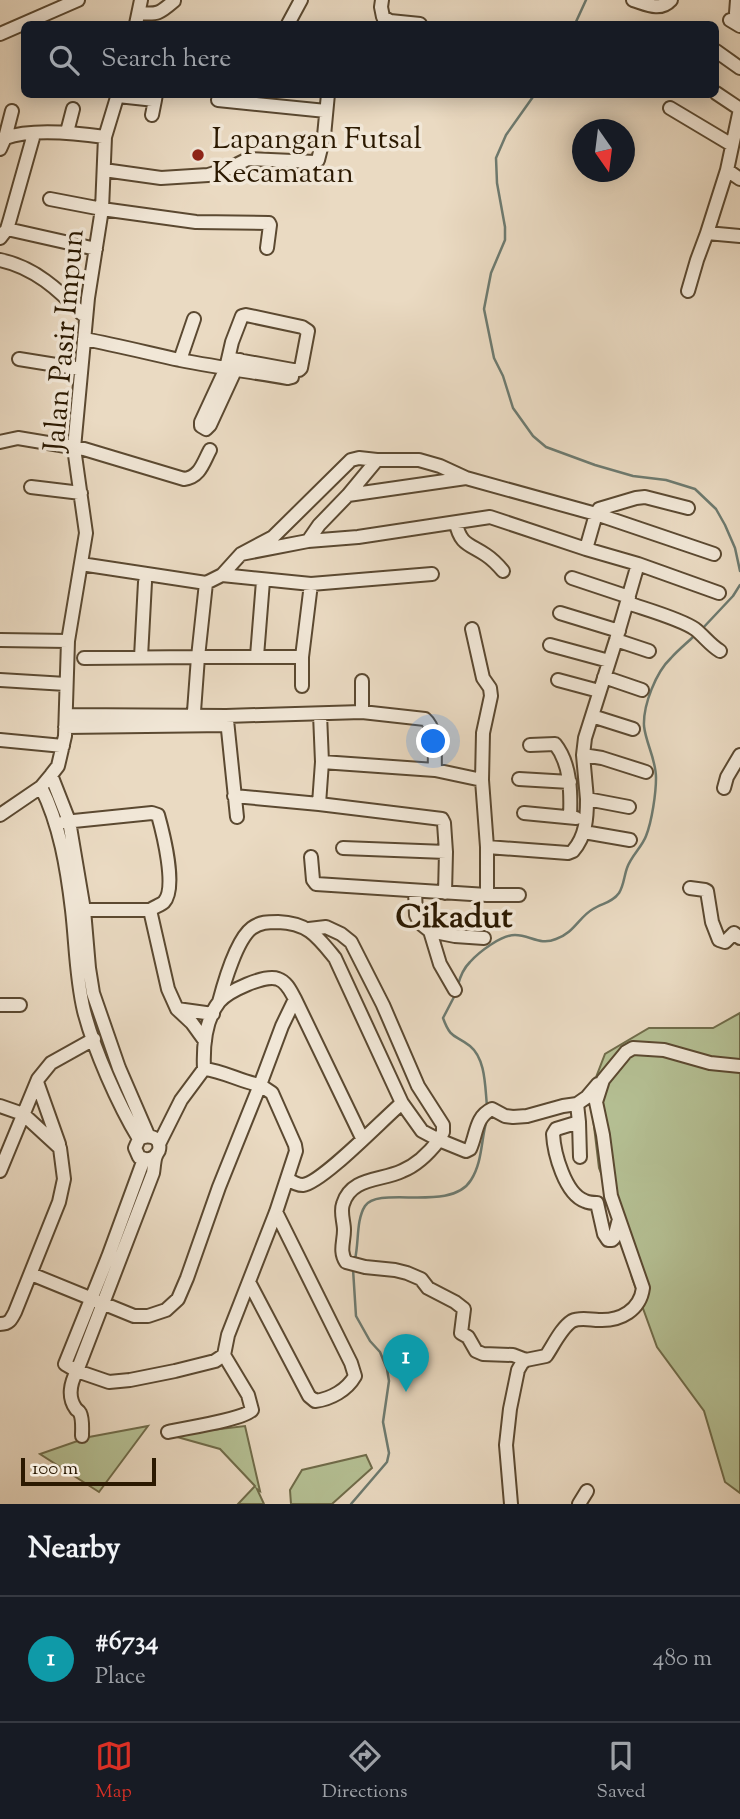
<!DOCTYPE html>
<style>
body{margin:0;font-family:"Sorts Mill Goudy",serif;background:#20242c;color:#f1f3f6}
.compass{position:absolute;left:572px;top:119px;width:63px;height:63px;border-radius:50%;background:#171b24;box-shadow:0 4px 18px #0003;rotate:166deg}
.scale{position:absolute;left:21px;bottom:18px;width:135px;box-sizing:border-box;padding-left:7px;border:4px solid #2b1901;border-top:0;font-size:19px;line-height:24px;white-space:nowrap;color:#2b1901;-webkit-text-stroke:5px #f1e7d7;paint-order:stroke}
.you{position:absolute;left:434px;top:742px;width:24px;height:24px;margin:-18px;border:5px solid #fff;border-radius:50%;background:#1a73e8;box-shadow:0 0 0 10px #1a73e833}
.badge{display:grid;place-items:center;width:46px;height:46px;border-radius:50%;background:#d93025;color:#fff;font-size:23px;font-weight:700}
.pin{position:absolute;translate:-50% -58px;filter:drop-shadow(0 2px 4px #0008)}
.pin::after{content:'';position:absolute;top:37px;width:24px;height:21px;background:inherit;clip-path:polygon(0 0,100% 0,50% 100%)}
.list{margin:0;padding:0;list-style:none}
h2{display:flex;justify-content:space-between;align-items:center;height:91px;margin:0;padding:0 28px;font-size:30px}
h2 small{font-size:23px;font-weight:400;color:#9ea1a6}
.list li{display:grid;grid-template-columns:46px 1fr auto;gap:21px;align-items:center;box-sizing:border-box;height:126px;padding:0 28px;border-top:2px solid #363941}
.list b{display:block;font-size:26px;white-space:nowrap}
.list p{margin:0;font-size:23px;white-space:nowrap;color:#9ea1a6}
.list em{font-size:23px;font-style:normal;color:#9ea1a6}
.icon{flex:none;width:38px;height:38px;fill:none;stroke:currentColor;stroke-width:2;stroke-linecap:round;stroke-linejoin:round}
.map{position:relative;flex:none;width:740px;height:1504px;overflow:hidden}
.search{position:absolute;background:#171b24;box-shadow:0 4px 18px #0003;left:21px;right:21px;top:21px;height:77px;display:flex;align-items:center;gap:18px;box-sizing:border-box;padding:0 24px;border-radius:10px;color:#9ea1a6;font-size:26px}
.sheet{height:217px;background:#171b24}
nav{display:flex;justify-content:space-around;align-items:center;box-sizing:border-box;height:98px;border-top:2px solid #363941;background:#171b24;font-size:19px;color:#9ea1a6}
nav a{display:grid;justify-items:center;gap:4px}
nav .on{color:#d93025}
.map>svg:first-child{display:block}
</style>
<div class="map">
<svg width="740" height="1504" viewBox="0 0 740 1504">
<rect width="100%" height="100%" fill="#eadac2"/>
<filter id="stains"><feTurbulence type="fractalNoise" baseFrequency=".00286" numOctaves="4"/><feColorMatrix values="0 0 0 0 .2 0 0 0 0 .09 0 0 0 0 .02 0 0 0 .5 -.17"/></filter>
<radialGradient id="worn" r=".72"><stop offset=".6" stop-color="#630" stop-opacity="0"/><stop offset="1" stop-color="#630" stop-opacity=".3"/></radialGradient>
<path fill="#b5c094" stroke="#706c4a" stroke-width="2" d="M 740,1013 L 740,1493 L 725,1482 L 704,1411 L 657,1347 L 632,1278 L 619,1218 L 599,1168 L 590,1093 L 605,1054 L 649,1028 L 713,1028 Z
M 148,1426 L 99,1492 L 40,1454 L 89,1437 Z
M 245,1426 L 260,1491 L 257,1489 L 264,1504 L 238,1504 L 255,1486 L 220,1449 L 170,1435 Z
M 366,1455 L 372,1468 L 332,1504 L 291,1504 L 290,1490 L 302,1470 Z"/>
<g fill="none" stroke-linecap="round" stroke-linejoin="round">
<path stroke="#6d7a6f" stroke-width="2.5" d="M 575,24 L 586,0
M 535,94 L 506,135 L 496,158 L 497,183 L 505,227 L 505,240 L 491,273 L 484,309 L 494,358 L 503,376 L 513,408 L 533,436 L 546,447 L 595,465 L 633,476 L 666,480 L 695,489 L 716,509 L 725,525 L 735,548 L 740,571
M 702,629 L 733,596 L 740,585
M 458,985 C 460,977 464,968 470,962 C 479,952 501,935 515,935 C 530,935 540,946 556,939 C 574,933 579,917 593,909 C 602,903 612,903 619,893 C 624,885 624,876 627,868 C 631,856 642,847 646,836 C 652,821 656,793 656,778 C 656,759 646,744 644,726 C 643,705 656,672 671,658 C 678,650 687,643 694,636
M 455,995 L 443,1018 C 451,1040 455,1034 470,1046 C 486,1059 485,1088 487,1106
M 355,1259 C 359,1243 356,1220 365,1206 C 379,1185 451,1213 471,1180 C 482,1163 481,1142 486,1123
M 351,1504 L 387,1462 L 389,1453 L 383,1422 L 389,1381 L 387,1369 L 380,1352 L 370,1341 L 356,1316 L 353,1269"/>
<g stroke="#5b4931" stroke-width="16">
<path id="minor" d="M 382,0 L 381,7 L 383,17 L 390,21 L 420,24
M 633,0 C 646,4 660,12 671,0
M 737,0 L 736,13 L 740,17
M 139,13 C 158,15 160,13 174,1
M 730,20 L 740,26
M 136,24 L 141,0
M 288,24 L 301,0
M 0,34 L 78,0
M 716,51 L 740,68
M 118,96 L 155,100 L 156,94
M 218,100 L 326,111
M 670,108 L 732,145
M 152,115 L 155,100
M 67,132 L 73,109
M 5,138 L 12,111
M 0,149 L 5,138 C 32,128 77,133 105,137
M 104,170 L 161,178 L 208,175 L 230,168 L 248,159 L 315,162 L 318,160 L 324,136 L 328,94
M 727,170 L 740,179
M 50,199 L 102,209 L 196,222 L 269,223 L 270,225 L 267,248
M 7,229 L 96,249
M 707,233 L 727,170 L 740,109 L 716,93
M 0,238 L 7,229 L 10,219 L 34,134
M 0,260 C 34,267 59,290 82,314 L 86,314
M 688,291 L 697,260 L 707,233 L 740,236
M 84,339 C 116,345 148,353 180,360 C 216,367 252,372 288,378 L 292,377 L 293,370 L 299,370 L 301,368 L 308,331 L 302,327 L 246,315 L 242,316 L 232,342 L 226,368 L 201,422 L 201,426 L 206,429 L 210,425 L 240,360
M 19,359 L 81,369
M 232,359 L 293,370
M 180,360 L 194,319
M 0,442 L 18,438 L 84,449 L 184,479 C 200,477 203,463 210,450
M 31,487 L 81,493
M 348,495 L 377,460
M 456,523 C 460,545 470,544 486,555 C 492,559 498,565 503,571
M 308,541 L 319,525 L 348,495 L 466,478 L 596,514 L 599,509 L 636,498 L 645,497 L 688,508
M 586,549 L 596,514 L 714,554
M 241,554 L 308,541 L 358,537 L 490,517 L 586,549 L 638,564 L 616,640 L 585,738 L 583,755 L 587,799 L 629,807
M 81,564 L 206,583
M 638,564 L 719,593
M 222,575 L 311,584 L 432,574
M 572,578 L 629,597
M 206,583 L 222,575 L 241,554 L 273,537 L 351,460 L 359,458 L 377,460 L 419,460 L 440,466 L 466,478
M 206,583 L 198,657 L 302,657
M 628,603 C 645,609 681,619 695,629 C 704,636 710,645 720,651
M 560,613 L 619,631
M 472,629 L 483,678 L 490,688 L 491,696 L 483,733 L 482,780
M 0,640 L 68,641
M 616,640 L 649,651
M 550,645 L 609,661
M 257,656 L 263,581
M 141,657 L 145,582
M 84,658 L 198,657 L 193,725
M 604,677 L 642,690
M 0,680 L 66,684
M 558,680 L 599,691
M 302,686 L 302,657 L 311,584
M 362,712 L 362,681
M 320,714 L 322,762 L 319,804 L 442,819 L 444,823 L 446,852 L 445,893
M 66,715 L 226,716 L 362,712 L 425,719 C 438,730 434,755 435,770
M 592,716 L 633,729
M 227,720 L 237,817
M 65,727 L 227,725
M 0,740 L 63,746
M 530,745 L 555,744 C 571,764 571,793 570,817
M 583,755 L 602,758 L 646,772
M 51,775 L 69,821 L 84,910 L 89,968 L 93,993 L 119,1068 L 148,1135
M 519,779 L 570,782
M 41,787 C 60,825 67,868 72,910 C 76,944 76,978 84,1011 C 94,1050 118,1104 139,1139
M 724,788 L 727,777 L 740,755
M 234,796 L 319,804
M 524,813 L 576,818
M 0,815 L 41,787 L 51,775 L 58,766 L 65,736 L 68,641 L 86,533 L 74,448 L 88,298 L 102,209 L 105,137 L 118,94
M 64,822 L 152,813 L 158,815 C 163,833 177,888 164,902 C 161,905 154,907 150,910
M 584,832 L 630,840
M 487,847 L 568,853 L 573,851 C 586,836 587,818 587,799
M 343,848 L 446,852
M 311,857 L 313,880 L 316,884 L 487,895 L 487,847 L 482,780 L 435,770 L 322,762
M 690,888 L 705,890 L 707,891 L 712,922 L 719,940 L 725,942 L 734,933 L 740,938
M 415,891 L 416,915 L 420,923 L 430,931 L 440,964 L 455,990
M 487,895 L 519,895
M 76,910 L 150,910 L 168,989 L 177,1009 L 192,1023 L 205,1041
M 430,931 L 455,936 L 484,938
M 219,1002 C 224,983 237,939 252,928 C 260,922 268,922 278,922 C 308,923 317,936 335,958 L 402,1103 L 422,1131 L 439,1140 L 443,1132 L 443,1125 L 418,1086 L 383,1005 L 351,942 L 341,934 L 326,927 L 309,929
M 0,1005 L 20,1005
M 177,1009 L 213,1014
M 204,1069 C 203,1047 205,1020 219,1002 C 228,991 265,974 278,979 C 287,982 291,992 295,999 L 362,1138
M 37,1082 L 59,1144
M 577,1104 L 579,1122 L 556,1129 L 553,1134 C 554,1153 565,1194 585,1201 C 589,1203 593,1203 597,1203 L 604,1234 L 608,1240 L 612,1240 L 614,1238 L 619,1219
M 0,1106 L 23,1114 L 60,1148 L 64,1179 L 59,1202 L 15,1312 C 11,1320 9,1324 0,1324
M 579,1122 L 580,1157
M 144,1159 L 108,1257 L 65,1364 L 77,1371 L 153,1173 C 154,1167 154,1161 156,1155 C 157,1153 159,1152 159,1150 C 162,1136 147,1134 139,1139 L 135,1148 L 139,1157 L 148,1160 L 156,1156
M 0,1171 L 38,1079 L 51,1063 L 94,1039
M 288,1179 C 292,1182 297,1185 303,1185 C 322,1183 384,1118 402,1103
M 31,1274 L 134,1316 L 148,1316 L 166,1310 L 178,1299 L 187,1278 L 219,1187 L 260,1085 C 241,1082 224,1071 204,1069 L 181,1100 L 159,1144
M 249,1282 L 309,1396 L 315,1401 C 331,1399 347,1390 355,1376 L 351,1363 L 276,1212
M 526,1360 L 513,1355 L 483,1354 L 476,1351 L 468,1337 L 461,1333 L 464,1309 L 455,1302 L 428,1288 L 421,1279 L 407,1273 L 395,1270 L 365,1267 L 346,1262 C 339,1251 344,1242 344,1230 C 344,1222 340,1212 343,1204 C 351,1177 381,1181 402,1171 C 417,1165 429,1153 439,1140 L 466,1151 L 470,1149 C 477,1134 475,1117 492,1109 L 505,1116 L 513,1117 L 527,1116 L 563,1106 L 577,1104 L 587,1097 L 598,1084
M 168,1432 C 185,1428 242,1420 252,1410 L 248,1395 L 224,1355
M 82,1436 C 82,1429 83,1419 80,1413 C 79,1411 77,1410 76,1409 C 67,1397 71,1382 77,1371 L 109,1382 L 130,1380 L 175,1371 L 215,1361 L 224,1355 L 228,1335 L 276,1212 L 296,1151 L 295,1145 L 272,1093 L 260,1085 L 282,1026 L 295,999
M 511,1504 L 506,1445 L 510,1409 L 518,1370 L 522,1363 L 526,1360 L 546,1356 C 553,1346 561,1328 572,1321 C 580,1317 591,1320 599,1320 C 621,1321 640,1310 643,1288 L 611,1196 L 603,1135 L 596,1102 L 603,1080 L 626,1052 L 633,1048 L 664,1050 L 710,1063 L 740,1066
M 579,1504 L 587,1491"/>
</g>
<use href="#minor" stroke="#f1e7d7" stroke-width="12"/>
</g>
<circle fill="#8f2418" stroke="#f1e7d7" stroke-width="2.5" cx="198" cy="155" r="7"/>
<g text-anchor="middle" stroke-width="7" stroke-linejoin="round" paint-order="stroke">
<g font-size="30" fill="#2b1901" stroke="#f1e7d7" text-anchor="start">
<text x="212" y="148">Lapangan Futsal<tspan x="212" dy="34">Kecamatan</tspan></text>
</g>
<g font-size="30" fill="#2b1901" stroke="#f1e7d7">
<text transform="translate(63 340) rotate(-85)" y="10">Jalan Pasir Impun</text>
</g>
<g font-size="33" font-weight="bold" fill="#2b1901" stroke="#f1e7d7">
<text x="454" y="927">Cikadut</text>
</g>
</g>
<rect width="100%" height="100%" filter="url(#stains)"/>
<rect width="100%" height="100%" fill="url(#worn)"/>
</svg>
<svg class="compass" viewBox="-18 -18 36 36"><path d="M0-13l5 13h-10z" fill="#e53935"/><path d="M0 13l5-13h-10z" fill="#9ea1a6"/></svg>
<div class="scale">100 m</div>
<div class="you"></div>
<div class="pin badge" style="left:406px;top:1392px;background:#0f9aa8">1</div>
<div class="search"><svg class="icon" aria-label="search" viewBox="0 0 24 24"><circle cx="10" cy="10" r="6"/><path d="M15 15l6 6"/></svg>Search here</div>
</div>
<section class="sheet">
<h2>Nearby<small></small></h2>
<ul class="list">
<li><span class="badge" style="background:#0f9aa8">1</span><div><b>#6734</b><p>Place</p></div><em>480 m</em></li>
</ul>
</section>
<nav>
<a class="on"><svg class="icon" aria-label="map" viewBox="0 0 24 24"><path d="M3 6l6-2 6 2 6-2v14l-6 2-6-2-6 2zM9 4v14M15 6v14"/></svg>Map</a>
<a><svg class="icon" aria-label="directions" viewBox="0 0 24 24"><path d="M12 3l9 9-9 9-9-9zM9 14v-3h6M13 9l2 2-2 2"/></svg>Directions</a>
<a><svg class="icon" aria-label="saved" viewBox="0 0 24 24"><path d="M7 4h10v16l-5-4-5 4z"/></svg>Saved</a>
</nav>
